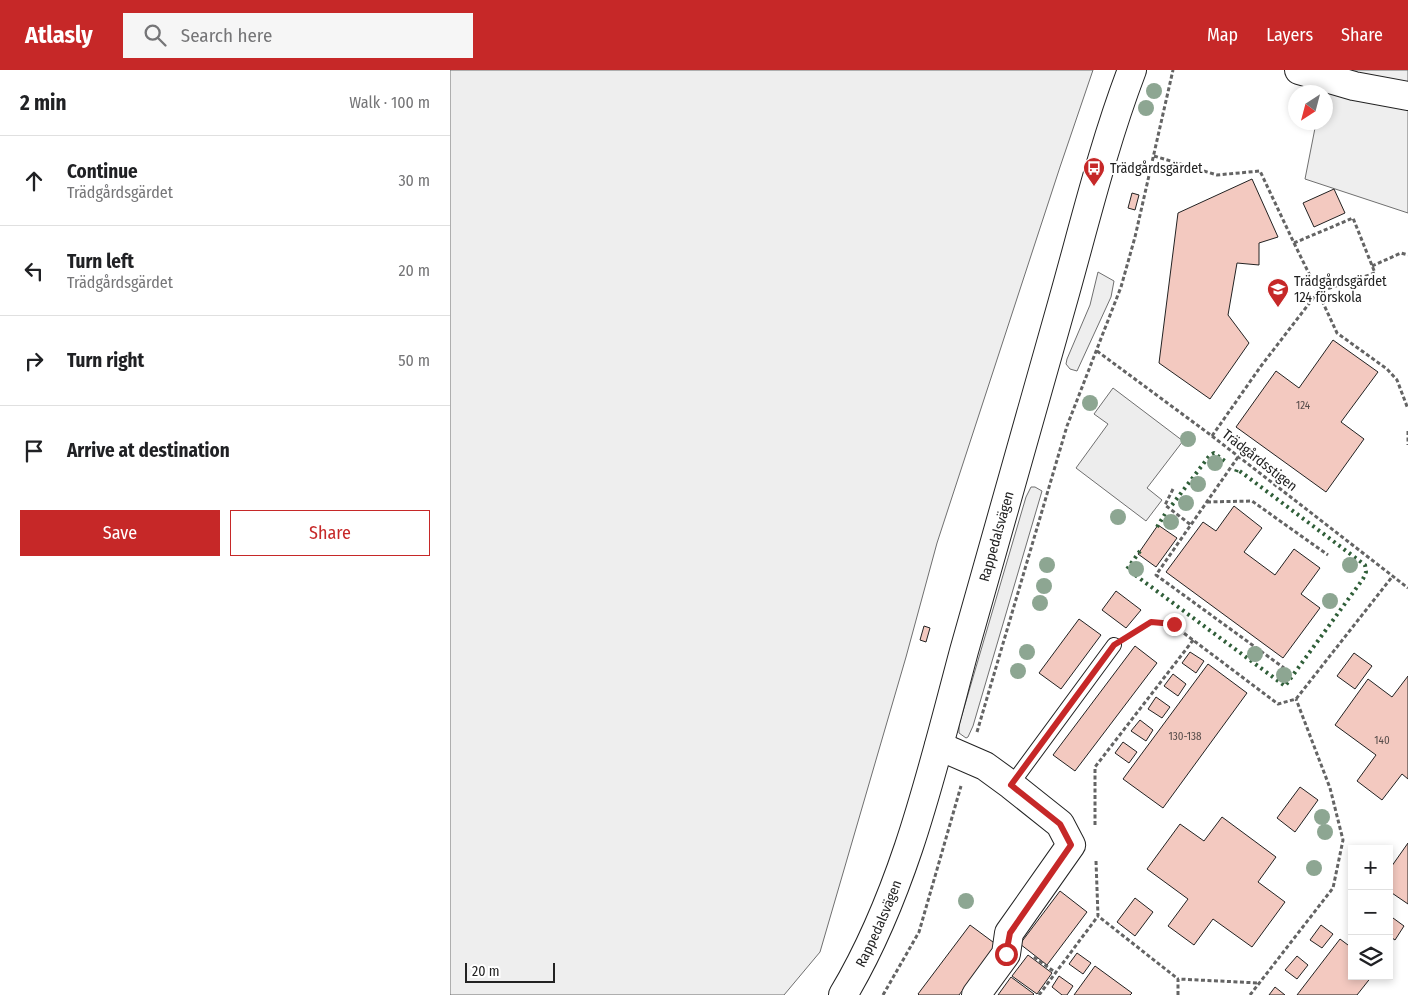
<!DOCTYPE html>
<meta charset="utf-8">
<style>
body{margin:0;font-family:"Fira Sans Condensed",sans-serif;background:#f6f6f6;color:#202124}
.controls{position:absolute;right:15px;bottom:15px;display:grid;overflow:hidden;border-radius:0px;box-shadow:0 2px 8px #0003}
.controls button{width:45px;height:45px;display:grid;place-items:center;padding:0;border:0;border-bottom:1px solid #e0e0e0;background:#fff;color:#202124;font:25px sans-serif}
.compass{position:absolute;left:838px;top:15px;width:45px;height:45px;border-radius:50%;background:#fff;box-shadow:0 2px 8px #0003;rotate:216deg}
.scale{position:absolute;left:15px;bottom:12px;width:90px;box-sizing:border-box;padding-left:5px;border:2px solid #222;border-top:0;font-size:14px;line-height:18px;white-space:nowrap;color:#222;-webkit-text-stroke:4px #fff;paint-order:stroke}
.stop{position:absolute;width:15px;height:15px;margin:-11px;border:4px solid #c62828;border-radius:50%;background:#fff}
.stop.end{background:#c62828;border-color:#fff;box-shadow:0 1px 5px #0008}
.list{margin:0;padding:0;list-style:none}
h2{display:flex;justify-content:space-between;align-items:center;height:65px;margin:0;padding:0 20px;font-size:21px}
h2 small{font-size:16px;font-weight:400;color:#757577}
.list li{display:grid;grid-template-columns:32px 1fr auto;gap:15px;align-items:center;box-sizing:border-box;height:90px;padding:0 20px;border-top:1px solid #e0e0e0}
.list b{display:block;font-size:19px;white-space:nowrap}
.list p{margin:0;font-size:16px;white-space:nowrap;color:#757577}
.list em{font-size:16px;font-style:normal;color:#757577}
.actions{display:flex;gap:10px;padding:15px 20px}
.actions a{flex:1;padding:11px 0;border:1px solid #c62828;border-radius:0px;text-align:center;font-size:18px;color:#c62828}
.actions .main{background:#c62828;color:#fff}
.icon{flex:none;width:28px;height:28px;fill:none;stroke:currentColor;stroke-width:2;stroke-linecap:round;stroke-linejoin:round}
.map{position:relative;flex:none;width:958px;height:925px;overflow:hidden}
header{display:flex;align-items:center;gap:30px;box-sizing:border-box;height:70px;padding:0 25px;background:#c62828;color:#fff}
header strong{font-size:24px}
nav{display:flex;gap:28px;margin-inline-start:auto;font-size:18px}
.search{width:350px;height:45px;background:#f6f6f6;display:flex;align-items:center;gap:12px;box-sizing:border-box;padding:0 18px;border-radius:0px;color:#757577;font-size:19px}
main{display:flex}
aside{flex:1;background:#fff}
.map>svg:first-child{display:block}
</style>
<header>
<strong>Atlasly</strong>
<div class="search"><svg class="icon" aria-label="search" viewBox="0 0 24 24"><circle cx="10" cy="10" r="6"/><path d="M15 15l6 6"/></svg>Search here</div>
<nav><a>Map</a><a>Layers</a><a>Share</a></nav>
</header>
<main>
<aside>
<h2>2 min<small>Walk · 100 m</small></h2>
<ul class="list">
<li><svg class="icon" aria-label="ahead" viewBox="0 0 24 24"><path d="M12 20V5M6 11l6-6 6 6"/></svg><div><b>Continue</b><p>Trädgårdsgärdet</p></div><em>30 m</em></li>
<li><svg class="icon" aria-label="left" viewBox="0 0 24 24"><path d="M17 20v-9H6M10 6l-5 5 5 5"/></svg><div><b>Turn left</b><p>Trädgårdsgärdet</p></div><em>20 m</em></li>
<li><svg class="icon" aria-label="right" viewBox="0 0 24 24"><path d="M7 20v-9h11M14 6l5 5-5 5"/></svg><div><b>Turn right</b></div><em>50 m</em></li>
<li><svg class="icon" aria-label="arrive" viewBox="0 0 24 24"><path d="M6 21V4h12l-3 4 3 4H6"/></svg><div><b>Arrive at destination</b></div></li>
</ul>
<div class="actions"><a class="main">Save</a><a>Share</a></div>
</aside>
<div class="map">
<svg width="958" height="925" viewBox="0 0 958 925">
<rect width="100%" height="100%" fill="#fff"/>
<path fill="#eee" stroke="#6f6f6f" d="M 0,0 L 643,0 L 610,97 L 487,473 L 456,587 L 370,882 L 334,925 L 0,925 Z
M 876,0 L 958,0 L 958,143 L 855,109 L 866,53 L 876,52 L 876,22 L 871,22 Z
M 648,202 L 664,211 L 661,227 L 627,301 L 620,299 L 616,294 L 617,289 L 640,235 Z
M 581,417 L 585,417 L 592,421 L 523,656 L 518,667 L 516,668 L 509,663 L 509,655 L 576,427 Z"/>
<path fill="#ededed" stroke="#6f6f6f" d="M 663,318 L 733,371 L 697,418 L 712,430 L 696,451 L 626,398 L 658,354 L 644,344 Z"/>
<path fill="#f3c9c0" stroke="#222" d="M 802,109 L 828,167 L 809,173 L 809,195 L 787,193 L 778,245 L 799,273 L 760,329 L 709,293 L 728,143 Z
M 884,119 L 895,143 L 864,157 L 853,133 Z
M 682,123 L 689,125 L 685,140 L 678,138 Z
M 883,270 L 928,302 L 891,352 L 914,369 L 876,422 L 786,357 L 826,301 L 849,318 Z
M 784,436 L 812,458 L 794,482 L 825,505 L 844,479 L 870,498 L 851,524 L 870,538 L 833,588 L 716,502 L 753,452 L 766,461 Z
M 708,455 L 727,468 L 706,497 L 688,484 Z
M 666,521 L 691,540 L 676,558 L 652,540 Z
M 629,549 L 651,565 L 611,619 L 589,603 Z
M 474,556 L 480,558 L 476,572 L 470,570 Z
M 685,576 L 707,593 L 625,701 L 603,685 Z
M 740,582 L 754,591 L 746,603 L 732,593 Z
M 904,583 L 922,596 L 905,619 L 887,606 Z
M 758,594 L 797,623 L 713,738 L 673,709 Z
M 723,604 L 736,614 L 728,626 L 714,616 Z
M 958,606 L 958,709 L 952,704 L 932,730 L 907,711 L 926,685 L 885,655 L 918,609 L 942,627 Z
M 706,627 L 720,637 L 712,648 L 698,639 Z
M 690,650 L 703,660 L 696,671 L 681,661 Z
M 673,672 L 687,682 L 679,693 L 665,683 Z
M 850,717 L 868,730 L 845,762 L 827,748 Z
M 772,747 L 826,787 L 808,812 L 835,832 L 802,877 L 763,849 L 744,875 L 718,856 L 738,829 L 697,799 L 730,754 L 754,771 Z
M 958,773 L 958,834 L 939,821 L 939,800 Z
M 610,821 L 637,842 L 597,895 L 570,874 Z
M 685,828 L 703,842 L 685,866 L 667,852 Z
M 943,848 L 954,856 L 945,870 L 939,866 L 939,853 Z
M 520,855 L 547,875 L 509,925 L 469,925 L 468,924 Z
M 871,855 L 883,864 L 872,878 L 860,870 Z
M 890,869 L 902,878 L 902,906 L 922,906 L 907,925 L 847,925 Z
M 627,883 L 641,893 L 633,904 L 619,894 Z
M 578,885 L 602,903 L 587,924 L 562,906 Z
M 847,886 L 858,895 L 847,909 L 835,900 Z
M 645,896 L 682,923 L 680,925 L 624,925 Z
M 609,906 L 623,916 L 617,925 L 612,925 L 602,917 Z
M 561,907 L 584,924 L 583,925 L 548,925 Z
M 825,917 L 835,925 L 819,925 Z"/>
<g fill="none" stroke-linecap="round" stroke-linejoin="round">
<g stroke="#222" stroke-width="16">
<path id="service" d="M 561,715 L 664,575"/>
</g>
<g stroke="#222" stroke-width="30">
<g id="minor">
<path d="M 849,0 L 904,16 L 958,26"/>
<path d="M 489,676 L 535,696 L 561,715 L 610,754 L 621,775 L 559,863 L 556,884 L 526,925"/>
<path id="s1" d="M 393,925 C 455,821 483,697 514,581 C 546,465 580,350 612,234 C 634,156 653,76 682,0"/>
</g>
</g>
<path stroke="#646464" stroke-width="3" stroke-dasharray="4 2.5" stroke-linecap="butt" d="M 704,86 L 767,105 L 810,101 L 844,173 L 903,148 L 925,203 L 868,222 L 844,173
M 922,196 L 951,183 L 958,185
M 647,281 L 762,366 L 958,518
M 958,361 L 958,375
M 762,366 L 811,296 L 868,222 L 887,263 L 937,299 L 947,310 L 958,339
M 788,387 L 706,505 L 834,598
M 723,419 L 715,435 L 741,455
M 757,432 L 802,431 L 878,485
M 682,564 L 701,552 L 723,555 L 828,634 L 846,629 L 942,507
M 527,662 L 617,356 L 671,217 L 685,167 L 723,0
M 645,755 L 645,697 L 744,569
M 646,791 L 648,846 L 728,909
M 584,887 L 606,903
M 433,925 L 469,862 L 511,716
M 589,925 L 648,846
M 728,925 L 728,909 L 809,913
M 800,925 L 883,818 L 893,770 L 880,718 L 846,629"/>
<use href="#service" stroke="#fff" stroke-width="14"/>
<use href="#minor" stroke="#fff" stroke-width="28"/>
<path stroke="#2f5e38" stroke-width="4" stroke-dasharray="2.5 4" stroke-linecap="butt" d="M 722,435 L 760,385 L 764,383 L 776,392
M 707,457 L 715,444
M 690,481 L 677,499 L 835,616 L 913,509 L 916,502 L 915,495 L 787,399 L 785,405"/>
</g>
<g fill="#8da692">
<circle cx="704" cy="21" r="8"/>
<circle cx="696" cy="38" r="8"/>
<circle cx="640" cy="333" r="8"/>
<circle cx="738" cy="369" r="8"/>
<circle cx="765" cy="393" r="8"/>
<circle cx="748" cy="414" r="8"/>
<circle cx="736" cy="433" r="8"/>
<circle cx="668" cy="447" r="8"/>
<circle cx="721" cy="452" r="8"/>
<circle cx="597" cy="495" r="8"/>
<circle cx="900" cy="495" r="8"/>
<circle cx="686" cy="499" r="8"/>
<circle cx="594" cy="516" r="8"/>
<circle cx="880" cy="531" r="8"/>
<circle cx="590" cy="533" r="8"/>
<circle cx="577" cy="582" r="8"/>
<circle cx="805" cy="584" r="8"/>
<circle cx="568" cy="601" r="8"/>
<circle cx="834" cy="605" r="8"/>
<circle cx="872" cy="747" r="8"/>
<circle cx="875" cy="762" r="8"/>
<circle cx="864" cy="798" r="8"/>
<circle cx="516" cy="831" r="8"/>
</g>
<g fill="none" stroke-linecap="round" stroke-linejoin="round">
<path stroke="#c62828" stroke-width="6" d="M 556,884 L 560,863 L 621,775 L 610,754 L 561,715 L 664,575 L 701,552 L 724,554"/>
</g>
<defs>
<g id="bus-pin" transform="scale(1.125)"><path d="M0 17L-7.5 6A9.5 9.5 0 1 1 7.5 6Z" fill="#c62828" stroke="#fff"/><path d="M-5-6H5V4H4V6H2V4H-2V6H-4V4H-5ZM-3.5-4V0h7V-4ZM-3.5 1.2v1.5H-2V1.2ZM2 1.2v1.5H3.5V1.2Z" fill="#fff"/></g>
<g id="school-pin" transform="scale(1.125)"><path d="M0 17L-7.5 6A9.5 9.5 0 1 1 7.5 6Z" fill="#c62828" stroke="#fff"/><path d="M0-5L7-2L0 1L-7-2ZM-4 1L0 2.5L4 1V4Q0 6-4 4Z" fill="#fff"/></g>
</defs>
<g fill-rule="evenodd">
<use href="#bus-pin" x="644" y="98"/>
<use href="#school-pin" x="828" y="219"/>
</g>
<g text-anchor="middle" stroke-width="4" stroke-linejoin="round" paint-order="stroke">
<g font-size="11" fill="#564c4a">
<text x="853" y="339">124</text>
<text x="735" y="670">130-138</text>
<text x="932" y="674">140</text>
</g>
<g font-size="14" fill="#222" stroke="#fff" text-anchor="start">
<text x="660" y="103">Trädgårdsgärdet</text>
<text x="844" y="216">Trädgårdsgärdet<tspan x="844" dy="16">124 förskola</tspan></text>
</g>
<g font-size="14" fill="#222" stroke="#fff">
<text transform="translate(810 390) rotate(38)" y="5">Trädgårdsstigen</text>
<text dy="5" stroke="none"><textPath href="#s1" startOffset="485">Rappedalsvägen</textPath></text>
<text dy="5" stroke="none"><textPath href="#s1" startOffset="80">Rappedalsvägen</textPath></text>
</g>
</g>
</svg>
<div class="controls">
<button>+</button>
<button>−</button>
<button><svg class="icon" aria-label="layers" viewBox="0 0 24 24"><path d="M12 4l9 5-9 5-9-5zM3 14l9 5 9-5"/></svg></button>
</div>
<svg class="compass" viewBox="-18 -18 36 36"><path d="M0-13l5 13h-10z" fill="#e53935"/><path d="M0 13l5-13h-10z" fill="#757577"/></svg>
<div class="scale">20 m</div>
<div class="stop" style="left:556px;top:884px"></div>
<div class="stop end" style="left:724px;top:554px"></div>
</div>
</main>
